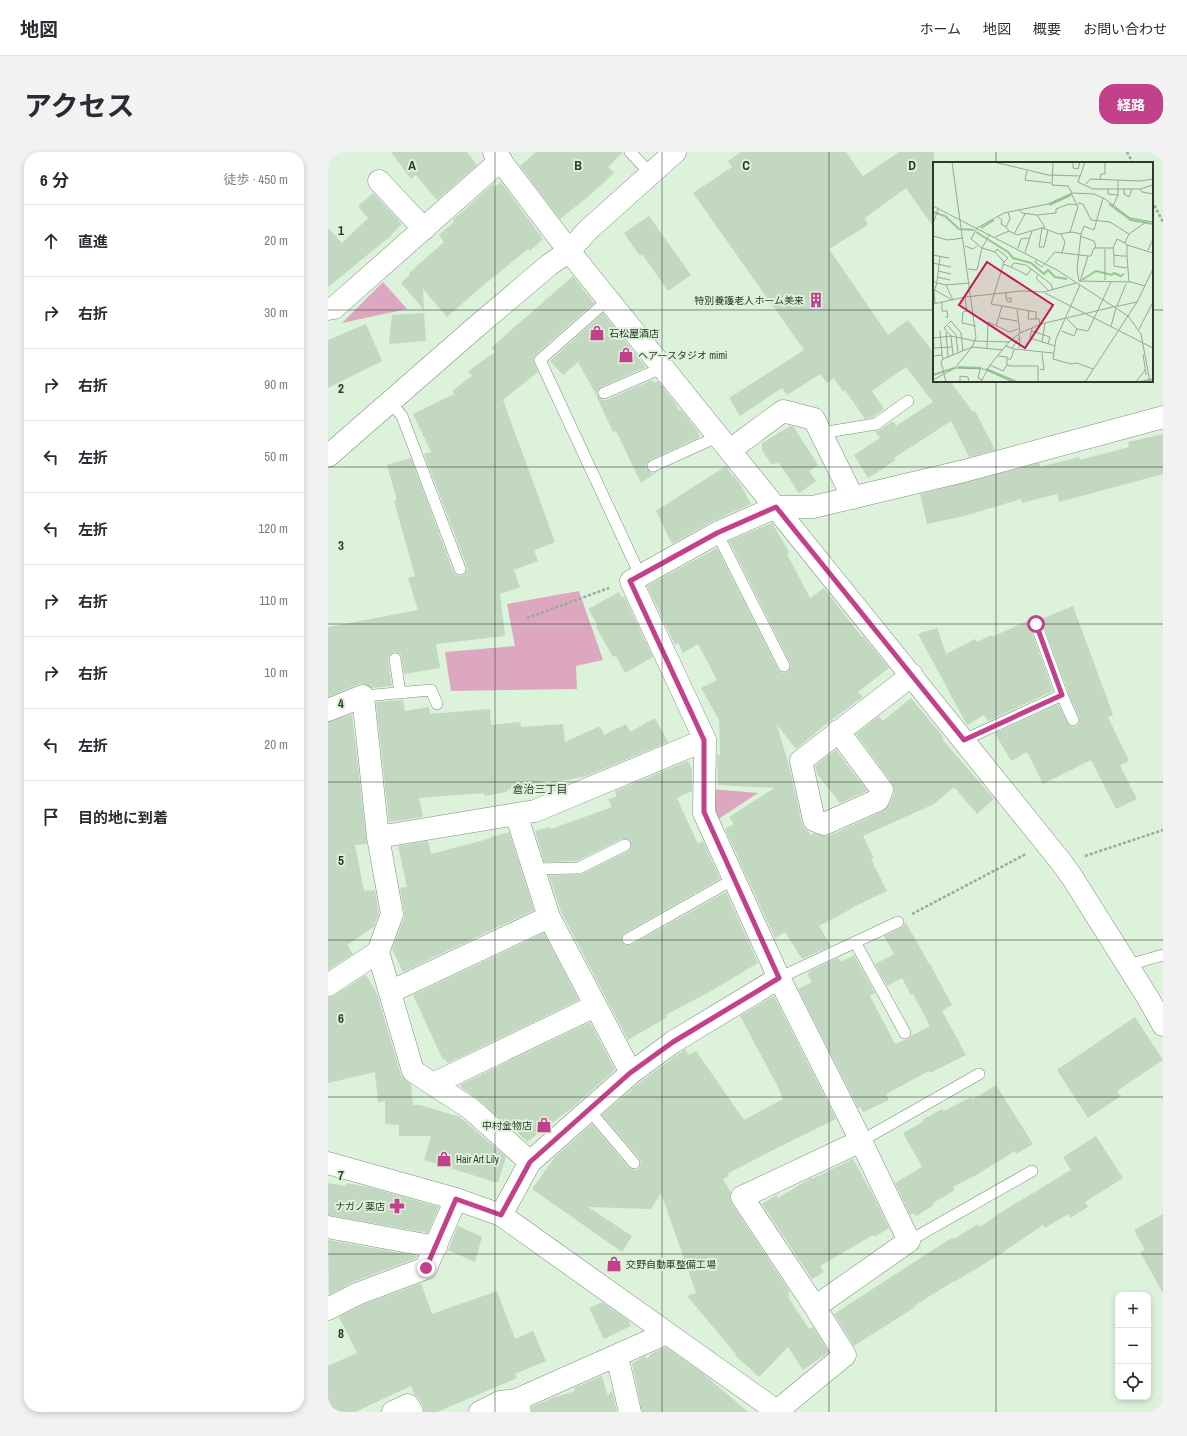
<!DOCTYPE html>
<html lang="ja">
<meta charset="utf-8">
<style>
body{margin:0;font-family:"Archivo Narrow","Noto Sans JP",sans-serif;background:#f2f2f3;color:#2b2b33}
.controls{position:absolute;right:12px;bottom:12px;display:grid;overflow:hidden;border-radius:8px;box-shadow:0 2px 6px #0003}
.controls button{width:36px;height:36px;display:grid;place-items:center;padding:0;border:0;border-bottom:1px solid #e1e1e2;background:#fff;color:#2b2b33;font:20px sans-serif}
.stop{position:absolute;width:12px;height:12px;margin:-9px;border:3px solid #c2418a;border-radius:50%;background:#fff}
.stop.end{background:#c2418a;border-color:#fff;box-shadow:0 1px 4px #0008}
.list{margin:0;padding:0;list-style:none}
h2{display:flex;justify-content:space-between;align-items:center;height:52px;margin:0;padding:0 16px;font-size:17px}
h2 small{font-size:13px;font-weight:400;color:#7c7c81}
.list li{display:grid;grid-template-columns:26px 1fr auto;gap:12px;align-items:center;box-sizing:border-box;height:72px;padding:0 16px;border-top:1px solid #e1e1e2}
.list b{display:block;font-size:15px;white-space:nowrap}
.list em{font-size:13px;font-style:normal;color:#7c7c81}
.icon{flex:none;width:22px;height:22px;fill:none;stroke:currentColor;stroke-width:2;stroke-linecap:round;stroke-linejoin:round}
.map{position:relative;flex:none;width:835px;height:1260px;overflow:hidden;border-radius:16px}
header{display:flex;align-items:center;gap:24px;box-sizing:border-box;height:56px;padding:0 20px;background:#fff;border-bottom:1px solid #e1e1e2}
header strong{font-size:19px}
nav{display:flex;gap:22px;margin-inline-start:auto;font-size:14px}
.intro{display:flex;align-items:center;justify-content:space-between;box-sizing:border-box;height:96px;padding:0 24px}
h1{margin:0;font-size:28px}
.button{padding:10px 18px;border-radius:16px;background:#c2418a;color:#fff;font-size:14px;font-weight:700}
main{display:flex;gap:24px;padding:0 24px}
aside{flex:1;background:#fff;border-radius:16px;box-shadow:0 2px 6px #0003}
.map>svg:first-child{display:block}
</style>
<header>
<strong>地図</strong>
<nav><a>ホーム</a><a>地図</a><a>概要</a><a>お問い合わせ</a></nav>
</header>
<div class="intro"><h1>アクセス</h1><a class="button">経路</a></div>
<main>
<aside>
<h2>6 分<small>徒歩 · 450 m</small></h2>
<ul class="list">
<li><svg class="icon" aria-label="ahead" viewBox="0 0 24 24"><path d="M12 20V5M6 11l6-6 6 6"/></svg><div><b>直進</b></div><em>20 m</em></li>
<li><svg class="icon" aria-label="right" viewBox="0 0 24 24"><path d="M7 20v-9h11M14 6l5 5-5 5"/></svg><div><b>右折</b></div><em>30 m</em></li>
<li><svg class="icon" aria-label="right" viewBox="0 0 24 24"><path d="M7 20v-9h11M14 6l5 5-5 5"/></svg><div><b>右折</b></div><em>90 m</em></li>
<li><svg class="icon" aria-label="left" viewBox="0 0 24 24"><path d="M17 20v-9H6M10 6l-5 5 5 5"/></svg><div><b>左折</b></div><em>50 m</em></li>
<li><svg class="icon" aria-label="left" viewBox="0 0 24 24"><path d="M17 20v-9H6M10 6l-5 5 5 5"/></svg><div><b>左折</b></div><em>120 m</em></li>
<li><svg class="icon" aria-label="right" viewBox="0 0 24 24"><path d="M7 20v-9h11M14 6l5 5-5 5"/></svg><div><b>右折</b></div><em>110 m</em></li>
<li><svg class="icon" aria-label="right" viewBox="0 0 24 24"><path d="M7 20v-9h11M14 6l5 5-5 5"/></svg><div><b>右折</b></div><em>10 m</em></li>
<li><svg class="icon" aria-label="left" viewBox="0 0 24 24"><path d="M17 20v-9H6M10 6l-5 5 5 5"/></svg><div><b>左折</b></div><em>20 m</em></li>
<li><svg class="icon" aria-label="arrive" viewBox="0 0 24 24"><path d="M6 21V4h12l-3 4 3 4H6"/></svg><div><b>目的地に到着</b></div></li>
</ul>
</aside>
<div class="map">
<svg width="835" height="1260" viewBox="0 0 835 1260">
<rect width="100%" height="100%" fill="#dcf2da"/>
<path fill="#dda7c0" d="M 55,130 L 79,157 L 14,171 Z
M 251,439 L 275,508 L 248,514 L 249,537 L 123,539 L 117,500 L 187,494 L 179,452 Z
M 383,637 L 430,641 L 389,668 Z"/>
<path fill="#c2d8c0" d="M 63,0 L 139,0 L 149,13 L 109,48 L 88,23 L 83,27 Z
M 208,0 L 295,0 L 280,15 L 286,21 L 261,44 L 232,67 L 192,14 Z
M 413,0 L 518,0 L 535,24 L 571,0 L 606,0 L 606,76 L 578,36 L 537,66 L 540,73 L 501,97 L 560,183 L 580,168 L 606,201 L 606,229 L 622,229 L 645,260 L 647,259 L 667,298 L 641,305 L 623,269 L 566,306 L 568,308 L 540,326 L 526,303 L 552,286 L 547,279 L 552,278 L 565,269 L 568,274 L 605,250 L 578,215 L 544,239 L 556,257 L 545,265 L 537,267 L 517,238 L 515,240 L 506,226 L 499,231 L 492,222 L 459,243 L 454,236 L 412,264 L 401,246 L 476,198 L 365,41 L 404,15 L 400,9 Z
M 173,30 L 215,87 L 202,99 L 200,97 L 152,136 L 119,165 L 95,137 L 96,158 L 73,131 L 82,123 L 81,121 L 116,90 L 111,83 L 126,70 L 125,68 L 165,32 L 167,35 Z
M 45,41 L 74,72 L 63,83 L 64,83 L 0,135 L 0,76 L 14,91 L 40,66 L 30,54 Z
M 321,64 L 363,123 L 340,139 L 314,102 L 312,104 L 296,81 Z
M 245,124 L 266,151 L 207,203 L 205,206 L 206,210 L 210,220 L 175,248 L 227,390 L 206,398 L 210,409 L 186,418 L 192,435 L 172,442 L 177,484 L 108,492 L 112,516 L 76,522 L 73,503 L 70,501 L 66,500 L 61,504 L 60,508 L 64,534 L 44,536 L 36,532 L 31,532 L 0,545 L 0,475 L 90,458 L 80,426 L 87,424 L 66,349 L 69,348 L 59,313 L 83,306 L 125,419 L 128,423 L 131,424 L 137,422 L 139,418 L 139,415 L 96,302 L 103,300 L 85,262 L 126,242 L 124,239 L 144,224 L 140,219 L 167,200 L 163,196 Z
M 96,161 L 98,189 L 61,192 L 64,163 Z
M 275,161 L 318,215 L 273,235 L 269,240 L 270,244 L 275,248 L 278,248 L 324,228 L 326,231 L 330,229 L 348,252 L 351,259 L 353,258 L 369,278 L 372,285 L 322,308 L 318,313 L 319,317 L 324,321 L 330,319 L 313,331 L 288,279 L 285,280 L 266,239 L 250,210 L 235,223 L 222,209 L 221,210 Z
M 38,172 L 54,209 L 0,236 L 0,188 Z
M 462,274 L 465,274 L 490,313 L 481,319 L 488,329 L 471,341 L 451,311 L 443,312 L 434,298 L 434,291 Z
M 835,282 L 835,322 L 731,350 L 729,342 L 694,351 L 693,347 L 636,364 L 599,372 L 592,342 L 711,311 L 712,315 L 751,305 L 752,308 L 801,295 L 800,290 Z
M 398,314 L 405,325 L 406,324 L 412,332 L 423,352 L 383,370 L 344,392 L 328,359 Z
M 444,371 L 461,400 L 459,402 L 482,446 L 496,436 L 534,485 L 535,484 L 561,516 L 530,540 L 535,545 L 502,569 L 468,597 L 449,573 L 461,614 L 474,671 L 476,676 L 481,680 L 482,683 L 486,681 L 496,684 L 501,684 L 555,659 L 561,653 L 566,642 L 566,637 L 564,631 L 528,582 L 551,564 L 555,569 L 583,546 L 616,586 L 614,587 L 666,647 L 649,662 L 626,635 L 606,652 L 535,684 L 546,706 L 543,707 L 559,739 L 523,756 L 523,757 L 491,774 L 503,794 L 474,807 L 457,780 L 447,786 L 397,677 L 406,672 L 401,665 L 446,636 L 390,633 L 389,603 L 392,603 L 391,568 L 373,536 L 389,528 L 370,492 L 355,501 L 350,491 L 347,493 L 319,434 L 389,396 L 450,517 L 455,521 L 459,520 L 463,515 L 462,511 L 401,389 Z
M 291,440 L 294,446 L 296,444 L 325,505 L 297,521 L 288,504 L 285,505 L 268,475 L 270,474 L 260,457 Z
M 745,454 L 785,563 L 780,565 L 801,609 L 792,613 L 809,647 L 788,657 L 763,608 L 715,632 L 699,600 L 683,609 L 667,581 L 730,552 L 741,573 L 747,575 L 751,572 L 751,565 L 740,540 L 713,467 Z
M 699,469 L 700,472 L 701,472 L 725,539 L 660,569 L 656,563 L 639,573 L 590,482 L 609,476 L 618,502 L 647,487 L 649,490 L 663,483 L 664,485 Z
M 75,548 L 77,559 L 101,555 L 102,562 L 162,557 L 163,573 L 192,570 L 193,575 L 235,572 L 237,590 L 272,574 L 276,583 L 298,572 L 302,580 L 327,566 L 340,590 L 258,624 L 223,631 L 223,628 L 179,638 L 179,640 L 157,644 L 156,641 L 91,646 L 95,665 L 61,670 L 48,550 Z
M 24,562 L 39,692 L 27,693 L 36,739 L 47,738 L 51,761 L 46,775 L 19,793 L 25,802 L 0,818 L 0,570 Z
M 508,598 L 539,639 L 512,651 L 489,622 L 487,614 Z
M 360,609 L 364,617 L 364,639 L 349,646 L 370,692 L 375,689 L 392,727 L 297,781 L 294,784 L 294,790 L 297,793 L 303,793 L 398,740 L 430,811 L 383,839 L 338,863 L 339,865 L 300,888 L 233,760 L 221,724 L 254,722 L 300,699 L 303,696 L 303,690 L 300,687 L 294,687 L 249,709 L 216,710 L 207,679 L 222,675 L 223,677 L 284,655 L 280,647 L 288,645 L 287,639 Z
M 181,680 L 206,758 L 75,820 L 64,797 L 76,766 L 76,760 L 72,736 L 79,735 L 70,694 L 100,689 L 103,702 L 149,690 L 163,686 L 163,685 Z
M 577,769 L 601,812 L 602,812 L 624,853 L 614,859 L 638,903 L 602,921 L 601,919 L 558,942 L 561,948 L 535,960 L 532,955 L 530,956 L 470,837 L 484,830 L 479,822 L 482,820 L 482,819 L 510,806 L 513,810 L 526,803 L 547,841 L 542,844 L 567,892 L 576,888 L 580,887 L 583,884 L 602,874 L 585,842 L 583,843 L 574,826 L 559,834 L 547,812 L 566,802 L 556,784 L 573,776 L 576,774 Z
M 216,781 L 251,848 L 120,911 L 117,907 L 115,908 L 85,843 Z
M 38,823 L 49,842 L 73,923 L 78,929 L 83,932 L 85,953 L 92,953 L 132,965 L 178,1005 L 170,1031 L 96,1008 L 103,984 L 71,984 L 71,973 L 57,972 L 57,949 L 50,950 L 47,920 L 0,931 L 0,845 L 7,843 Z
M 446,844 L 508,967 L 449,996 L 399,1022 L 401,1024 L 395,1027 L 403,1041 L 402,1046 L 404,1052 L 462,1140 L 460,1142 L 462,1144 L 460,1145 L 481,1177 L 485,1175 L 501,1200 L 475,1218 L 460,1195 L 431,1225 L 407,1203 L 408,1202 L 359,1144 L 368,1141 L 333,1041 L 323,1057 L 260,1055 L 304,1084 L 294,1100 L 204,1037 L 227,1005 L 264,972 L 301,1016 L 307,1018 L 311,1016 L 313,1010 L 311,1006 L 274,963 L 311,931 L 357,897 L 361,903 L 368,899 L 416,968 L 455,947 L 449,933 L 412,864 Z
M 807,865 L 835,908 L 789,939 L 793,944 L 760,966 L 729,918 Z
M 262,870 L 287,918 L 245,955 L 199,990 L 186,977 L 186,979 L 151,948 L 134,936 L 132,933 Z
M 668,933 L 705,992 L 688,1002 L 687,999 L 650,1022 L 625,1035 L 627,1038 L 605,1051 L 606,1053 L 588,1064 L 586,1061 L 582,1063 L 567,1031 L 594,1015 L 575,981 L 595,970 L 594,968 L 614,957 L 616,959 L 643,945 L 644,948 Z
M 768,984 L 795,1026 L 757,1050 L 760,1055 L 742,1066 L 740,1062 L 717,1076 L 715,1073 L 674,1101 L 626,1130 L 626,1129 L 586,1154 L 587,1155 L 526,1194 L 506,1162 L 625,1085 L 626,1087 L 650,1072 L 652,1075 L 675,1059 L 743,1018 L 735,1005 Z
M 525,1007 L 545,1043 L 561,1076 L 546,1085 L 545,1083 L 492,1114 L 496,1120 L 484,1127 L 434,1052 L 448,1043 L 450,1046 L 483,1026 L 484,1027 Z
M 0,1031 L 18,1034 L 19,1031 L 44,1036 L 111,1055 L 100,1081 L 0,1063 Z
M 835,1062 L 835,1141 L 812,1100 L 817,1098 L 806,1078 Z
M 130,1074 L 154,1085 L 147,1110 L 120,1098 Z
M 0,1088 L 89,1104 L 89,1105 L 86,1107 L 25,1130 L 1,1143 Z
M 93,1131 L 104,1162 L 169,1139 L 187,1187 L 205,1179 L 218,1209 L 187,1222 L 189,1226 L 109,1260 L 96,1260 L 95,1254 L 91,1246 L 86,1242 L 83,1234 L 27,1260 L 0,1260 L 0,1214 L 29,1201 L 11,1165 L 34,1153 Z
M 274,1150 L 300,1168 L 303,1174 L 276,1187 L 261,1156 Z
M 338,1195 L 377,1223 L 420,1260 L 314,1260 L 304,1211 L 317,1204 L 319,1207 L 323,1202 Z
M 274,1224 L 280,1244 L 284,1238 L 289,1260 L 204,1260 L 203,1255 L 224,1246 L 247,1239 L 246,1236 Z"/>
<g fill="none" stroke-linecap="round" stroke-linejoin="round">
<g stroke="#7d907b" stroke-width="12">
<path id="lane" d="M 302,0 L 323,22
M 281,147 L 212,208 L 312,423
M 276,241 L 336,215
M 62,250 L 74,264 L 132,417
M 493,281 L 548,272 L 580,249
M 325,314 L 391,284
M 389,381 L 456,514
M 708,472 L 734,543 L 745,568
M 67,507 L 72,541
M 35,544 L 103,538 L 109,552
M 636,588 L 734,543
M 206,717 L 251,716 L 297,693
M 300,787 L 406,727
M 527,790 L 577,881
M 800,813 L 835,803
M 451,826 L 570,770
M 261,958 L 306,1011
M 533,989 L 651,922
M 581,1089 L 704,1019"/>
</g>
<g stroke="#7d907b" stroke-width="23">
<path id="street" d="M 51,29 L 96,77
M 0,157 L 6,156 L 173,8
M 402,298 L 455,259 L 486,267 L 525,346
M 0,558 L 35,544 L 50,685 L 64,762 L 50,800 L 85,919 L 143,957 L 202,1010
M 510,579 L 554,638 L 550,648 L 496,672 L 486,668 L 473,609 L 584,523
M 188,662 L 221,765 L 303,921
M 50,685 L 207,659 L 377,588
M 0,833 L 50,800
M 62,840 L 221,765
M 105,932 L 267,854
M 173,1063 L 202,1010 L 303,921 L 345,890 L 451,826
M 0,1075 L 108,1095
M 487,1155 L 581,1089 L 533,989 L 451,826 L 376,661 L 377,588 L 303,429 L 389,381 L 448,355 L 485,355 L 636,319 L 835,265
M 0,1157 L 29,1142 L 98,1116 L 128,1047
M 289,1204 L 302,1260
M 449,1259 L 517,1203 L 487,1155 L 414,1045 L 533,989
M 65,1260 L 80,1253 L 84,1260
M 152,1260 L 172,1250 L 188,1248
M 192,1260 L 188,1248 L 339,1181"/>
</g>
<g stroke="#7d907b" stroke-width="23">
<path id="secondary" d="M 166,0 L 241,99 L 734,711 L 744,725 L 820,846 L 835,873
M 0,304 L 149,174 L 221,113 L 241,99 L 260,78 L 347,0
M 0,1011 L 128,1047 L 173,1063 L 450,1260"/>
</g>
<path stroke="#9aab99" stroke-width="2.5" stroke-dasharray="3 2" stroke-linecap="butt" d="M 799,0 L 805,11
M 824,49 L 835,70
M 199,466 L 281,436
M 757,704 L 835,678
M 584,762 L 698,702"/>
<use href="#lane" stroke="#fff" stroke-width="11"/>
<use href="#street" stroke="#fff" stroke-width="22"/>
<use href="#secondary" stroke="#fff" stroke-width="22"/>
</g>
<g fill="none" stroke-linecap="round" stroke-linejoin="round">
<path stroke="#c2418a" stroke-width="5" d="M 98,1116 L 128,1047 L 173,1063 L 202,1010 L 302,921 L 345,890 L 451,826 L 376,660 L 376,588 L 302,429 L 389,381 L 448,355 L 636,588 L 734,543 L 708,472"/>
</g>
<path fill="none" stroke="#2f372e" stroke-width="1" stroke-opacity="0.55" d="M 167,0 L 167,1260M 334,0 L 334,1260M 501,0 L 501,1260M 668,0 L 668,11M 0,158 L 606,158M 824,158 L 835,158M 668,229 L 668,1260M 0,315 L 835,315M 0,472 L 835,472M 0,630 L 835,630M 0,788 L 835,788M 0,945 L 835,945M 0,1102 L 835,1102"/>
<defs>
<g id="building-bare" transform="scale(1.2)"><path d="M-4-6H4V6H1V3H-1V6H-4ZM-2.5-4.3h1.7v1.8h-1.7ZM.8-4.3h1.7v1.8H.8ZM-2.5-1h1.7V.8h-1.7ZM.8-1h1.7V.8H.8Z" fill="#c2418a" stroke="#dcf2da" stroke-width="2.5" paint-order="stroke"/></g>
<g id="shop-bare" transform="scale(1.2)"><path d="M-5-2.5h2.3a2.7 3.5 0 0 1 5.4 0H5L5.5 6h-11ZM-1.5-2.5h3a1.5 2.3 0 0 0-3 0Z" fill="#c2418a" stroke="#dcf2da" stroke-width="2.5" paint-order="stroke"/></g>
<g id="pharmacy-bare" transform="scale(1.2)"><path d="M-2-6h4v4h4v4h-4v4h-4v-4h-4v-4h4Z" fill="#c2418a" stroke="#dcf2da" stroke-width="2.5" paint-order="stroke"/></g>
</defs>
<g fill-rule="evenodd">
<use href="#building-bare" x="488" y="148"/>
<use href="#shop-bare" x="269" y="181"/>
<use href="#shop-bare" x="298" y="203"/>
<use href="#shop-bare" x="216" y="973"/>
<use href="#shop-bare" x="116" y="1007"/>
<use href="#pharmacy-bare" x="69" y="1054"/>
<use href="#shop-bare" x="286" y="1112"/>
</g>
<g text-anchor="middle" stroke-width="4" stroke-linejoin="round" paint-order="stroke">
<g font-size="10" fill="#2f372e" stroke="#dcf2da" text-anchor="start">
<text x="476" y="152" text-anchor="end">特別養護老人ホーム美来</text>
<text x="281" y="185">石松屋酒店</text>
<text x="310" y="207">ヘアースタジオ mimi</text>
<text x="204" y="977" text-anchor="end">中村金物店</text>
<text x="128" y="1011">Hair Art Lily</text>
<text x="57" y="1058" text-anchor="end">ナガノ薬店</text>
<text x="298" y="1116">交野自動車整備工場</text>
</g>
<g font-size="11" fill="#2f372e" stroke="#dcf2da">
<text x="212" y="641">倉治三丁目</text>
</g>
</g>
<g transform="translate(605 10)">
<rect width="220" height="220" fill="#dcf2da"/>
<path fill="none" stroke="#93c98f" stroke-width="2" d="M 176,42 L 198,58 L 220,62M 116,43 L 138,33M 0,50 L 12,54 L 26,67 L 41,68M 48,66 L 61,58M 43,70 L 75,90 L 80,96 L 98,101 L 111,112 L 115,108 L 122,115 L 134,117M 149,118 L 163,109 L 179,113 L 181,111 L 188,114 L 191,112M 25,205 L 48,206M 53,207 L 84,220M 0,213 L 21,206M 207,220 L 220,217"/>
<path fill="none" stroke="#97a795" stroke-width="1" d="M 61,0 L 115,13 L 147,14M 120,0 L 119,23 L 135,24 L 139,31M 140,0 L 140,6 L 145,7 L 147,0M 152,0 L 145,20 L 160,27 L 207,27 L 220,23M 94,9 L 92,18 L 118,21M 167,17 L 168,12 L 172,12 L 172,0M 153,22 L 157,17 L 207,19 L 220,17M 175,27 L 175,32 L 185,33M 191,27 L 191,32 L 196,35 L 199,27M 207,27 L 209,30 L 220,32M 170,36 L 161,68 L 151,64 L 148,72 L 144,107 L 146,119 L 198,120 L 212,124M 145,41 L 150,42 L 158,58 L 177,60 L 196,72M 0,44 L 124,108 L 195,154 L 208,172 L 217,220M 180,44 L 185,33 L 185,18M 104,53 L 123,51 L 123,47 L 136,42 L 145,43M 64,54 L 69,58 L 68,62 L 73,65M 0,62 L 5,47M 115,68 L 111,85 L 106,85 L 109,66 L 115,68 L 126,72 L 139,70 L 148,72M 76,69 L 84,73 L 112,65 L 104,53 L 89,51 L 86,47M 137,70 L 145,45 L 138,31M 57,72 L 49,86 L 62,90 L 71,100 L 58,142 L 103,150 L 103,157M 81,72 L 92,52M 128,72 L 132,80 L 129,91M 0,74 L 15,78 L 30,76M 147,74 L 161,79 L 163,86M 62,75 L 76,69 L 73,65 L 77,57 L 75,50M 194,83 L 192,81 L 196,72 L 213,60M 32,84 L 40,87 L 44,84M 85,86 L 88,77 L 96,76M 180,86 L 184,77 L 192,81M 215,88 L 220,77M 62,90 L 64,87 L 75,96 L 71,100M 92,90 L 99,69M 0,93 L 16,96M 181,93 L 181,104 L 194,106M 194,94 L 196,120M 104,97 L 102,100 L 109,105 L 122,90 L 155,94M 0,101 L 18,105M 70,102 L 78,105 L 81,101 L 93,103 L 118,122 L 120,128M 78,105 L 94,113 L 98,107M 35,107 L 44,108 L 49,86 L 38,77 L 44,66 L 71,51 L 115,42 L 139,31 L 161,32 L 172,37 L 197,56 L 220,60M 5,109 L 18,112M 105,113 L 103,116 L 116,129M 4,115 L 17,118M 172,118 L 172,87M 0,119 L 4,121 L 1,130 L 2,141M 4,120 L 7,94M 147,120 L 155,94 L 158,94 L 161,86 L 180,86 L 181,93 L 188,94 L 194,94 L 194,83 L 220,91M 4,121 L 13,123 L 20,138M 13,123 L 37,121M 147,123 L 123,177 L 120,197 L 138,202 L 144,201 L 160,207M 2,128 L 19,138M 73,131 L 73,136 L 74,139 L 78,140 L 78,136 L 73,136M 112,131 L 220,186M 32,135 L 34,149 L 30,150 L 29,161 L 43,164M 9,140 L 9,149 L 14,149 L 15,155 L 12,155M 0,142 L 32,135 L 89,129 L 111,130 L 143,121M 184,144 L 193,122M 181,145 L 204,140M 84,148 L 87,171M 96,149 L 95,157 L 106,157 L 107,163M 67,156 L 84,159M 134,157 L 144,167M 15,164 L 23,173 L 25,191M 63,164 L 69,144M 178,164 L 183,146M 99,166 L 97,176 L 122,184M 206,167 L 220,140M 7,169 L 9,193M 99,169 L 117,175 L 115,182M 129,169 L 141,174 L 144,167 L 155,169 L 178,120M 13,170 L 15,195M 85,172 L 87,176 L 86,186M 0,174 L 1,186 L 19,185M 0,176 L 18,174 L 42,179 L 76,180 L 57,203 L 48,220M 76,180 L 87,171 L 108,162 L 180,145M 109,180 L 112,161M 73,184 L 81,187 L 120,191M 79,186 L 87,175M 54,187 L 55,160 L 77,170 L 85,167M 210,192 L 213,213M 20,193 L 18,174 L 11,166 L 18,159 L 28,171 L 30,189M 0,194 L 9,193 L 10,197 L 39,185 L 70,188M 65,194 L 74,195 L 74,203 L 78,204 L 105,204 L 105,220M 10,197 L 8,200 L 13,220M 75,197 L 78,197 L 81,187M 57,203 L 70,209 L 74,203M 22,206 L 51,207 L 80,220M 47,207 L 45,216 L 49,218M 107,207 L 111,208 L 109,191M 0,218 L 22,206 L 39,185 L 43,175 L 19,0M 27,220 L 27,214 L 35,215 L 36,220M 152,220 L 204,140 L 220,107M 203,220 L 212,208"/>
<path fill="#c2185b" fill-opacity="0.15" stroke="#c2185b" stroke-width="2" d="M 54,100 L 120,143 L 92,186 L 26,143 Z"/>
<rect width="220" height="220" fill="none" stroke="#2f372e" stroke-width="2"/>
</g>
<g font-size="13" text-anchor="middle" font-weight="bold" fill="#2f372e" stroke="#dcf2da" stroke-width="4" stroke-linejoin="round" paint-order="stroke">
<text x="84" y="18">A</text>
<text x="250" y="18">B</text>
<text x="418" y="18">C</text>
<text x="584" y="18">D</text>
<text x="13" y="83">1</text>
<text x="13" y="241">2</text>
<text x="13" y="398">3</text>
<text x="13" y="556">4</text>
<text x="13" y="713">5</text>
<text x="13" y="871">6</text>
<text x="13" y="1028">7</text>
<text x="13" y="1186">8</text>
</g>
</svg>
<div class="controls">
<button>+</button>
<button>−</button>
<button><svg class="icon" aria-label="locate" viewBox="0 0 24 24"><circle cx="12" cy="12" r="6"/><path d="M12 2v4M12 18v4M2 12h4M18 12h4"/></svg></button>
</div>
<div class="stop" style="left:708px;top:472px"></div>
<div class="stop end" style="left:98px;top:1116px"></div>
</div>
</main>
